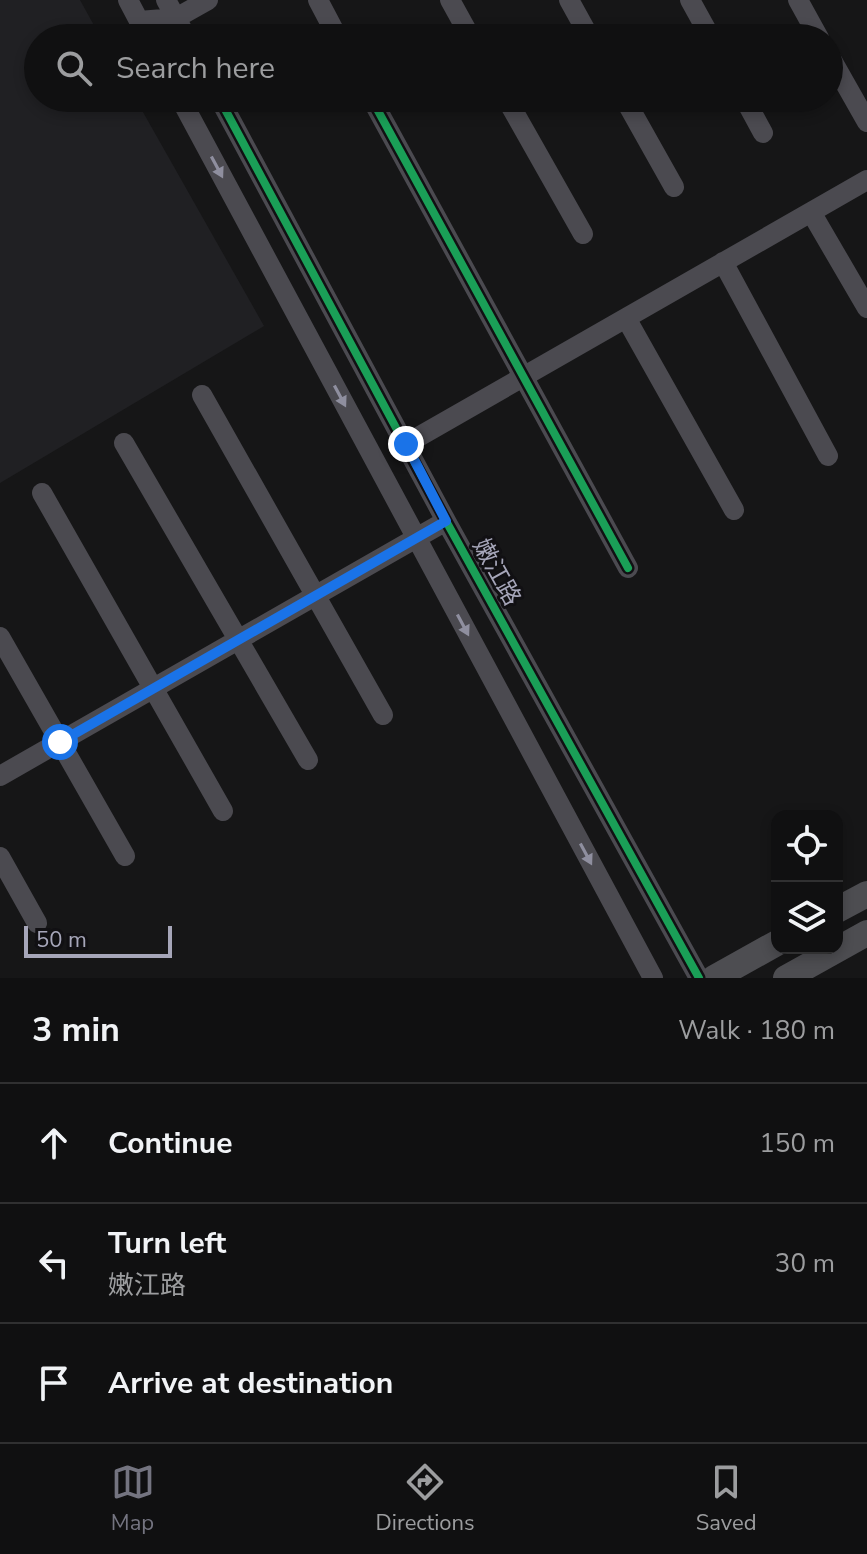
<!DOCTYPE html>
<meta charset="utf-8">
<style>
body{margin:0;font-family:"Nunito Sans","Noto Sans SC",sans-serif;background:#1e1e1f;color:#f1f3f6}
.controls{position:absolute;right:24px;bottom:24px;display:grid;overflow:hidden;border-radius:16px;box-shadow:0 4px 12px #0003}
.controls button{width:72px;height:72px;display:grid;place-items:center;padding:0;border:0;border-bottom:2px solid #303031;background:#101011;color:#f1f3f6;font:40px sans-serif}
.scale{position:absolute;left:24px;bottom:20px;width:148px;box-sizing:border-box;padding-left:8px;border:4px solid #a6a6b9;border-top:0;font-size:22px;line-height:28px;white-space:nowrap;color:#a6a6b9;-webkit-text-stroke:6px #111013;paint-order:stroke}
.stop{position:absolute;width:24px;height:24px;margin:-18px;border:6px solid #1a73e8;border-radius:50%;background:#fff}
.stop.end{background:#1a73e8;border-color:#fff;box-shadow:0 2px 8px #0008}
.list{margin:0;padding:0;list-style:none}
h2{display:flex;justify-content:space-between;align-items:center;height:104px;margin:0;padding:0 32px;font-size:34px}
h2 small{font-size:26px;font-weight:400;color:#9c9d9f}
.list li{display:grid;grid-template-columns:52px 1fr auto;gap:24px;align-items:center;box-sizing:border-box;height:120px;padding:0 32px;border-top:2px solid #303031}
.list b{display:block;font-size:30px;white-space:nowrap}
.list p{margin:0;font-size:26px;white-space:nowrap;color:#9c9d9f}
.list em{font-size:26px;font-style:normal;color:#9c9d9f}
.icon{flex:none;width:44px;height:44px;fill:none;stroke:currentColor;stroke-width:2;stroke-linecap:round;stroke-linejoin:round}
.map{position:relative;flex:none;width:867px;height:978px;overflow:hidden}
.search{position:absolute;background:#101011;box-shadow:0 4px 12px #0003;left:24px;right:24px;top:24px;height:88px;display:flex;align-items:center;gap:20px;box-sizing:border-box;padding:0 28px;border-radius:44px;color:#9c9d9f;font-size:30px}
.sheet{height:464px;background:#101011}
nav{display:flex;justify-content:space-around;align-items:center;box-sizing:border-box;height:112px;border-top:2px solid #303031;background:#101011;font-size:22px;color:#9c9d9f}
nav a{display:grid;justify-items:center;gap:4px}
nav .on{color:#747480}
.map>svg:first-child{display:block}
</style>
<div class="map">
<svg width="867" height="978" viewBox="0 0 867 978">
<rect width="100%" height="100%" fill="#161617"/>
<path fill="#202023" d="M 0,0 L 80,0 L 101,38 L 38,38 L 38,98 L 135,98 L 264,326 L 0,483 Z"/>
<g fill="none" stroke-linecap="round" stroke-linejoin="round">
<path stroke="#4b4a50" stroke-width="20" d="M 128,0 L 148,38
M 166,0 L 187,38
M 318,0 L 338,38
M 450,0 L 471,38
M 569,0 L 590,38
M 690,0 L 711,38
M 798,0 L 819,38
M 139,21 L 176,18 L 208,0
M 829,55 L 867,122
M 180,98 L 653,978
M 219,98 L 446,521 L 699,978
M 371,98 L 628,568
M 506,98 L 583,234
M 624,98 L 674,187
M 744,98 L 763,133
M 811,212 L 867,308
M 723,262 L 828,456
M 626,318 L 734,510
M 202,395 L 383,715
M 124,443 L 308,760
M 406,444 L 867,180
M 42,493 L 223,811
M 0,637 L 125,856
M 0,776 L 446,521
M 0,857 L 37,923"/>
<path stroke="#4d4d51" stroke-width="26" d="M 837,910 L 867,894
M 714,978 L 777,943
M 786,978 L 867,933"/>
<g stroke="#111013" stroke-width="13">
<path id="cycleway" d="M 219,98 L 446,521 L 699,978
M 371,98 L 628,568"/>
</g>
<use href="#cycleway" stroke="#1a9f57" stroke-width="8"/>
</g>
<defs><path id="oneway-solid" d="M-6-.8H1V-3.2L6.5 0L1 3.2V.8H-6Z" transform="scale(2)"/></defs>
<g fill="#8f8f9f">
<use href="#oneway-solid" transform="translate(217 167) rotate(62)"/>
<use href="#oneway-solid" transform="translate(340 396) rotate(62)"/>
<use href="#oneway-solid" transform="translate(463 625) rotate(62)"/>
<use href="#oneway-solid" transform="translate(586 854) rotate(62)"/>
</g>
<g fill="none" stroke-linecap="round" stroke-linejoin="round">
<path stroke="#1a73e8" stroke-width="10" d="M 60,742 L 446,521 L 406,444"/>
</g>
<g text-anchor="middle" stroke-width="6" stroke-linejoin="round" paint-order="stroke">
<g font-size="24" fill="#a6a6b9" stroke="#111013">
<text transform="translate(497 572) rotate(61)" y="8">嫩江路</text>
</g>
</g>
</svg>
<div class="controls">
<button><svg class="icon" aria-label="locate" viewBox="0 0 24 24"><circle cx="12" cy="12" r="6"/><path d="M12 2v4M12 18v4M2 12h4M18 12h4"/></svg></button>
<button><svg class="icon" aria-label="layers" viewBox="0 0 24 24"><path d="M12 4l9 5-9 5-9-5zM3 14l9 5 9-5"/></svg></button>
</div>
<div class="scale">50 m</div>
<div class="stop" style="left:60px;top:742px"></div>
<div class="stop end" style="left:406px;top:444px"></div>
<div class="search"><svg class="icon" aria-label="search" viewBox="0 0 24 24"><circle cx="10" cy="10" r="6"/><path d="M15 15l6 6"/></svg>Search here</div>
</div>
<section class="sheet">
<h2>3 min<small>Walk · 180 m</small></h2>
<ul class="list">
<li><svg class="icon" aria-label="ahead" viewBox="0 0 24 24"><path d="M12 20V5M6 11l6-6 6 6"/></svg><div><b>Continue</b></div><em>150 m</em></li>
<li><svg class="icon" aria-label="left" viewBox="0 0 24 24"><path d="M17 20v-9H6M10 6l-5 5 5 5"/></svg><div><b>Turn left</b><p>嫩江路</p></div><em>30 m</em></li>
<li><svg class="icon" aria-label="arrive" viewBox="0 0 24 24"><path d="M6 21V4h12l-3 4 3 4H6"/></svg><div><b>Arrive at destination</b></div></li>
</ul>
</section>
<nav>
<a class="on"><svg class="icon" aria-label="map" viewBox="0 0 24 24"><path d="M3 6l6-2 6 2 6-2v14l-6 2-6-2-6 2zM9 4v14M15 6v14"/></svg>Map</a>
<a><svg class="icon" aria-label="directions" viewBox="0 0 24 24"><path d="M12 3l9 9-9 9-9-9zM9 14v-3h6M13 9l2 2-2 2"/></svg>Directions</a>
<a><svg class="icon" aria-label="saved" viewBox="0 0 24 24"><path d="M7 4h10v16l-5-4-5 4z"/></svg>Saved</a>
</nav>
